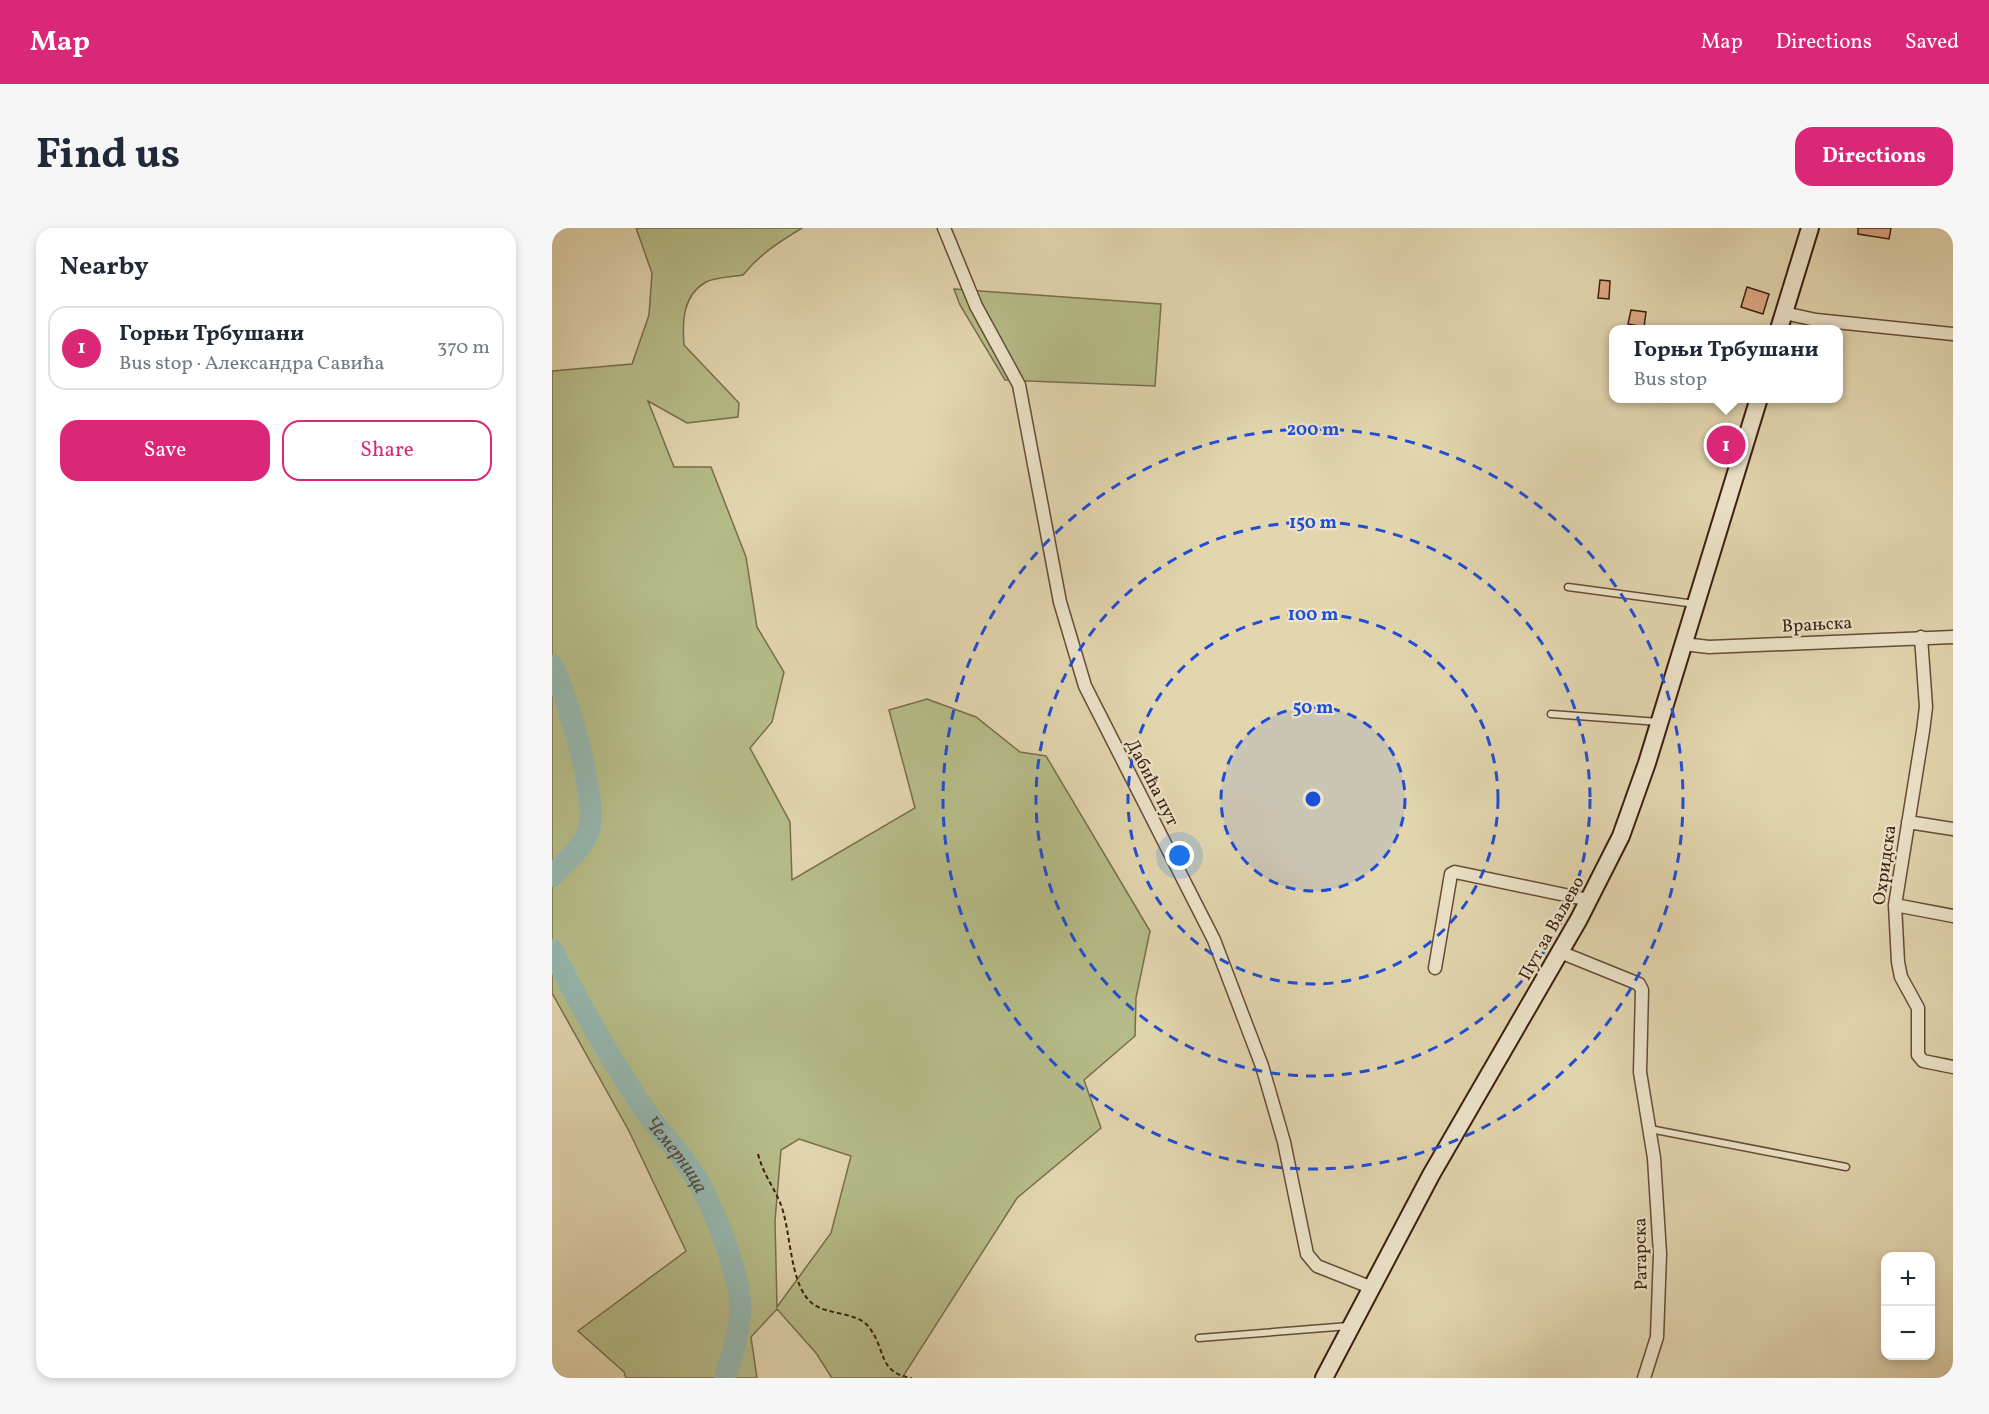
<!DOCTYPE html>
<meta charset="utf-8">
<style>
body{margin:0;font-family:Vollkorn,serif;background:#f6f6f7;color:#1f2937}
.controls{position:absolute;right:18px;bottom:18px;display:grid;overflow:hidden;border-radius:12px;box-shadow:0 3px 9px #0003}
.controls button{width:54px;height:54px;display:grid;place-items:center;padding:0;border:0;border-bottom:2px solid #e0e1e3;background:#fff;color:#1f2937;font:30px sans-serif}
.you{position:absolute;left:628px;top:628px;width:21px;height:21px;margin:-15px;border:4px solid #fff;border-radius:50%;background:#1a73e8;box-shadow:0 0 0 9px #1a73e833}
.badge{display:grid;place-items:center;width:39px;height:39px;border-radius:50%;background:#db2777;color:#fff;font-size:20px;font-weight:700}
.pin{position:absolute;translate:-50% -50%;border:3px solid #fff;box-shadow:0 2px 6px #0006}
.popup{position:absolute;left:1057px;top:97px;width:234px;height:78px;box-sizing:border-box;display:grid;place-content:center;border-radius:12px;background:#fff;filter:drop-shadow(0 2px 4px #0005);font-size:20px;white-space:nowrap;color:#747a83}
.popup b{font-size:22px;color:#1f2937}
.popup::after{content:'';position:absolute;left:50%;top:100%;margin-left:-12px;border:12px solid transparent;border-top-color:#fff}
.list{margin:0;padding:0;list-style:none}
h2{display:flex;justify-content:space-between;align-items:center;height:78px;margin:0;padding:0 24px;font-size:26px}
h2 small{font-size:20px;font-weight:400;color:#747a83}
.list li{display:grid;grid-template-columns:39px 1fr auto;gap:18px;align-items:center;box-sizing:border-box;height:84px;margin:0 12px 12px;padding:0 12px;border:2px solid #e0e1e3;border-radius:18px}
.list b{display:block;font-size:22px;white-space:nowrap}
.list p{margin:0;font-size:20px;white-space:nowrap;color:#747a83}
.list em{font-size:20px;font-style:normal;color:#747a83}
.actions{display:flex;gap:12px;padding:18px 24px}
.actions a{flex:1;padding:14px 0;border:2px solid #db2777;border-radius:18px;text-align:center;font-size:21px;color:#db2777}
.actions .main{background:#db2777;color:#fff}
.map{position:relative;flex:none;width:1401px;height:1150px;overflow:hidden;border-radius:18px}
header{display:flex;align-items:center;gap:36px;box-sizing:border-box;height:84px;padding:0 30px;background:#db2777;color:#fff}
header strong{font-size:28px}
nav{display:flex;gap:33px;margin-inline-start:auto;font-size:21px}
.intro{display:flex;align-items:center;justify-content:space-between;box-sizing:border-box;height:144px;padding:0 36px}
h1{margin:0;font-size:42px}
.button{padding:15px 27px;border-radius:18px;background:#db2777;color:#fff;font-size:21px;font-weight:700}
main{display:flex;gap:36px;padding:0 36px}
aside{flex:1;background:#fff;border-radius:18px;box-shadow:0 3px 9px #0003}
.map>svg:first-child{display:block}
</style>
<header>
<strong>Map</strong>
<nav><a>Map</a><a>Directions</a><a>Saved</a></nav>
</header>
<div class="intro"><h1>Find us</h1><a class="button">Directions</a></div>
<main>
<aside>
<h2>Nearby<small></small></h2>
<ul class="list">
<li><span class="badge">1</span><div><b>Горњи Трбушани</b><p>Bus stop · Александра Савића</p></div><em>370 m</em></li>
</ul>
<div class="actions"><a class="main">Save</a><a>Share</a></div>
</aside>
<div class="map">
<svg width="1401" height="1150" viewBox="0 0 1401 1150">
<rect width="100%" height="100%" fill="#e3d6af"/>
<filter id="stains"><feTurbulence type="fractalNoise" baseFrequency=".00333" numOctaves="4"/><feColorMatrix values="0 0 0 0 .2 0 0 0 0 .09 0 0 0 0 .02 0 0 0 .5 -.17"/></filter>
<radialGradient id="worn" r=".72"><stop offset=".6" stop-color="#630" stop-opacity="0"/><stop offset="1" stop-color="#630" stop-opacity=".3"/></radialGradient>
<path fill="#b6bd89" stroke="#7a6e4c" stroke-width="1.5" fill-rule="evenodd" d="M 84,0 L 250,0 C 227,14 208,26 191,47 C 180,49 163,49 154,54 C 131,67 130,93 132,117 L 187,175 L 186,189 L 135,195 L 96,173 L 122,239 L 159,239 L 194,329 L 205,399 L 232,444 L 220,494 L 198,520 L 238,594 L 240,652 L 363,580 L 337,482 L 375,471 L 424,489 L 468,524 L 494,528 L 598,703 L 584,770 L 583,808 L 532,852 L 549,900 L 465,970 L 350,1150 L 280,1150 L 264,1125 L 225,1081 L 199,1109 L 205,1150 L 74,1150 L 72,1144 L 26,1103 L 134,1023 L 77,903 L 0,765 L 0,143 L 80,136 L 97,87 L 100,45 ZM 247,911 L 299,928 L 279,1005 L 225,1079 L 223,993 L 229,922 Z
M 402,61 L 609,76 L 603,158 L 453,152 L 408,77 Z"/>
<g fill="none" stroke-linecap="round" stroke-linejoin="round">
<g stroke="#96b8b0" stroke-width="22">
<path d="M 0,438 C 15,466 48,577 36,605 C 28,623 12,634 0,648"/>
<path id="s1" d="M 0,722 C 27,775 56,827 89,877 C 104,900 123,919 139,942 C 158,970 186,1040 188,1074 C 190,1100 180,1126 173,1150"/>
</g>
</g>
<path fill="#dea885" stroke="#3d1e0f" stroke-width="1.5" d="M 1306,0 L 1339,0 L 1337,11 L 1306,6 Z
M 1048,52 L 1058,53 L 1057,71 L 1046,70 Z
M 1195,59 L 1217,66 L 1211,86 L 1189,79 Z
M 1079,82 L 1094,84 L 1092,99 L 1076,96 Z"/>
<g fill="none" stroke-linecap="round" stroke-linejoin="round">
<g stroke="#664c37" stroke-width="9">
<path id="lane" d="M 1016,359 L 1143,376
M 999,486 L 1107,494
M 1098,901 L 1294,939
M 647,1110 L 797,1098"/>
</g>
<g stroke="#664c37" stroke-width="15">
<path id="street" d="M 392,0 L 424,78 L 467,157 L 508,374 L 533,458 L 662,712 L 710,838 L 732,914 L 755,1026 L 765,1038 L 818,1059
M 1232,85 L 1264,92 L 1401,106
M 1369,409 L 1374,479 L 1371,503 L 1343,677 L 1346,734 L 1349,749 L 1366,780 L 1366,827 L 1371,833 L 1401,839
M 1131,416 L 1157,419 L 1401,409
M 1356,594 L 1401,601
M 1343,677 L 1401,688
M 1008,724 L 1087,756 L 1090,762 L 1088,844 L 1102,930 L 1108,1026 L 1105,1109 L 1092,1150
M 883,740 L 899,646 L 903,644 L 1037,672"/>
</g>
<g stroke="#3d1e0f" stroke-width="20">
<path id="secondary" d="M 1227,101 L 1258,0
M 772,1150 L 879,947 L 1027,691 L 1069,608 L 1095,535 L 1207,170"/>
</g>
<path stroke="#3d1e0f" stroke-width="2" stroke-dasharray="4.5 3" stroke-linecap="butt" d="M 206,926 C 211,945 219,955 227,972 C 240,1000 236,1057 261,1076 C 276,1087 304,1084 316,1098 C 335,1121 325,1145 360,1150"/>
<use href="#lane" stroke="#ede4cb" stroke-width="6"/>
<use href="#street" stroke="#ede4cb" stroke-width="12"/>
<use href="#secondary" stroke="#ede4cb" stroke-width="16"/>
</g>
<circle cx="761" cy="571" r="92" fill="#1d4ed8" fill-opacity=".12"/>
<g fill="none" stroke="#1d4ed8" stroke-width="3" stroke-dasharray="10 8">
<circle cx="761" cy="571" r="92"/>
<circle cx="761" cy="571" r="185"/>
<circle cx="761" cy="571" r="277"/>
<circle cx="761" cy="571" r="370"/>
</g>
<g text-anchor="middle" stroke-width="4.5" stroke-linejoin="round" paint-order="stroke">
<g font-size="18" fill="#3d1e0f" stroke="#ede4cb">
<text transform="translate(1265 396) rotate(-3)" y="6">Врањска</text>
<text transform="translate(601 554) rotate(63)" y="6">Дабића пут</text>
<text transform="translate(1332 637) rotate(-82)" y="6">Охридска</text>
<text transform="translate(999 700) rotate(-61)" y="6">Пут за Ваљево</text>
<text transform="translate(1088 1026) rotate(-91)" y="6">Ратарска</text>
</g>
<g font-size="20" font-style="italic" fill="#584c3f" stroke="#ede4cb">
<text dy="7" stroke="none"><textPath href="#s1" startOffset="240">Чемерница</textPath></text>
</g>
</g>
<circle cx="761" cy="571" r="9" fill="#1d4ed8" stroke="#ede4cb" stroke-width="3"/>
<g font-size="18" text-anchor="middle" font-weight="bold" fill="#1d4ed8" stroke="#ede4cb" stroke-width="4.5" stroke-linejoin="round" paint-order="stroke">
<text x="761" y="207">200 m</text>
<text x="761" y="300">150 m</text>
<text x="761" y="392">100 m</text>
<text x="761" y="485">50 m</text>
</g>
<rect width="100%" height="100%" filter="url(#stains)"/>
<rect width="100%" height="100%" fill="url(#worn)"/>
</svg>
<div class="controls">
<button>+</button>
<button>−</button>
</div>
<div class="you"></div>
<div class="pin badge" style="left:1174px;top:217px">1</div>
<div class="popup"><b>Горњи Трбушани</b>Bus stop</div>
</div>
</main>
